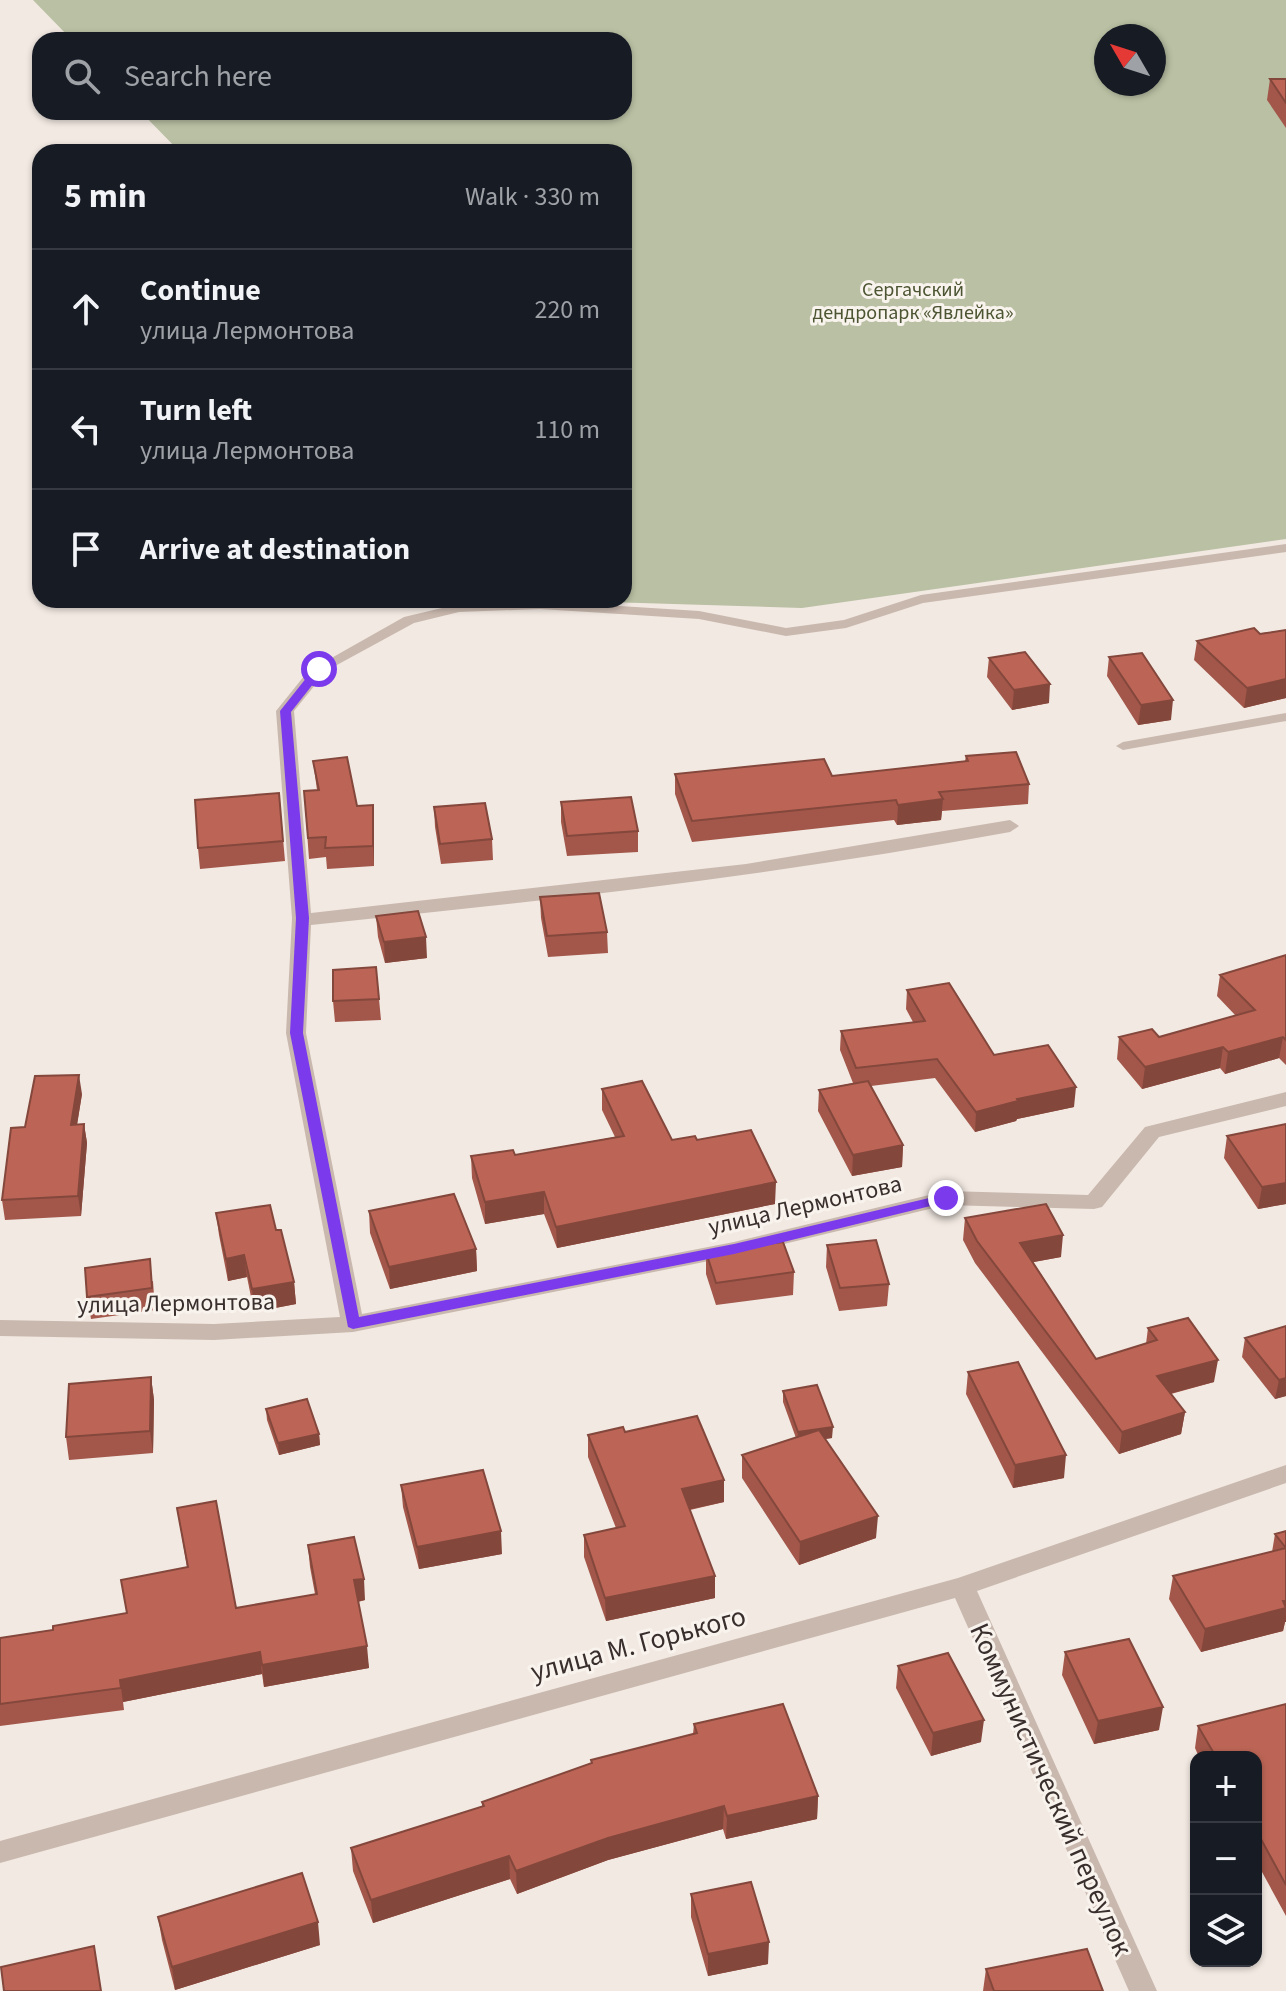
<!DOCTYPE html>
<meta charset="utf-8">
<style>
body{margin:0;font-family:"Source Sans 3",sans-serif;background:#242831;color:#f1f3f6}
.controls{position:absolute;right:24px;bottom:24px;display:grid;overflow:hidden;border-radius:16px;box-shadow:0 2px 6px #0004}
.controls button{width:72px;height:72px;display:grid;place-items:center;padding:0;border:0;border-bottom:2px solid #363941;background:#171b24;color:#f1f3f6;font:40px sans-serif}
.compass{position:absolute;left:1094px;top:24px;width:72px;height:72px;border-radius:50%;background:#171b24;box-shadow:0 2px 6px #0004;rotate:309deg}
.stop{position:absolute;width:24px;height:24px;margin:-18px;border:6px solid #7c3aed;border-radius:50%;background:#fff}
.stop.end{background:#7c3aed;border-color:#fff;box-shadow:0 2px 8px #0008}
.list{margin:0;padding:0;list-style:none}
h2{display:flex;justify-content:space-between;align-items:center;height:104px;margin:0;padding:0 32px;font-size:34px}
h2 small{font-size:26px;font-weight:400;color:#9ea1a6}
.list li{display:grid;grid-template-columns:52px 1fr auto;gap:24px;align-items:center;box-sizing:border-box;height:120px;padding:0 32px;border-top:2px solid #363941}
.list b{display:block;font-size:30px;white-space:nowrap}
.list p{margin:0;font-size:26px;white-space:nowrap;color:#9ea1a6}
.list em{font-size:26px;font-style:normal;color:#9ea1a6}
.icon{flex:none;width:44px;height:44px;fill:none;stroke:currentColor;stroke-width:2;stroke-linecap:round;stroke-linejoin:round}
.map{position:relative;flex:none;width:1286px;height:1991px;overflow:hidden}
.search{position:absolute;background:#171b24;box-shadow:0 2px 6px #0004;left:32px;top:32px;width:600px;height:88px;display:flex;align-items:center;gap:20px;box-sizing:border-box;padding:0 28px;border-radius:24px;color:#9ea1a6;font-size:30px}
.panel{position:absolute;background:#171b24;box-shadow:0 2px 6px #0004;left:32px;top:144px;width:600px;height:464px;border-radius:24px}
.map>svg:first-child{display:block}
</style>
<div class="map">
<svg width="1286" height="1991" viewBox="0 0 1286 1991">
<rect width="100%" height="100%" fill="#f2e9e2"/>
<path fill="#b9c0a3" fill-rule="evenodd" d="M 33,0 L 1286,0 L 1286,539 L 802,608 L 542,600 L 624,600 L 624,152 L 180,152 L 141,112 L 624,112 L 624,40 L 72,40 ZM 1106,36 L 1154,36 L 1154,84 L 1106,84 Z"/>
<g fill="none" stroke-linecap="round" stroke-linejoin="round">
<path fill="#c9b8ae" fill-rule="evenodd" d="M 1286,544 L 1286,552 L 923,603 L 846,628 L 786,636 L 699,619 L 540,609 L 459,612 L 414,623 L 324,672 L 314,672 L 312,669 L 404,617 L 459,604 L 540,601 L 699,611 L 786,628 L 844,620 L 921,595 Z
M 1286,713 L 1286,721 L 1123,750 L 1116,746 L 1123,742 Z"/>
<path fill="#c9b8ae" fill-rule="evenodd" d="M 319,664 L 328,669 L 294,711 L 311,913 L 746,864 L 1010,820 L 1019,826 L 1010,832 C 779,875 545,901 311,925 L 306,1033 L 362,1314 L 734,1242 L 946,1191 L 1088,1195 L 1145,1127 L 1286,1092 L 1286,1106 L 1159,1137 L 1102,1207 L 1094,1209 L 946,1205 L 734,1256 L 353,1332 L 214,1340 L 0,1336 L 0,1320 L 214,1324 L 340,1317 L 286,1033 L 292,918 L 276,711 L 313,665 Z
M 1286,1465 L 1286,1483 L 977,1591 L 1157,1991 L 1129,1991 L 955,1598 L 0,1863 L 0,1841 L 958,1578 Z"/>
</g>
<path fill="#a2574a" d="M 1270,79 L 1286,79 L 1286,128 L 1267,100 Z
M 1286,630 L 1286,698 L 1244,708 L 1194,660 L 1197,641 Z
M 1109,657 L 1171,720 L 1138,725 L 1107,676 Z
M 989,658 L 1049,703 L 1012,710 L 987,677 Z
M 966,756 L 1029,784 L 1028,804 L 942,811 L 941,820 L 897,825 L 894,820 L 692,842 L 675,794 L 675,774 L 832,776 L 965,761 Z
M 313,761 L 357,806 L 374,826 L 374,866 L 327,869 L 326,857 L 309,859 L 304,791 L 317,790 Z
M 279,793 L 285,861 L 200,869 L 198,848 Z
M 561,802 L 638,831 L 638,852 L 567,856 L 561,822 Z
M 434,807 L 492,839 L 493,860 L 441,864 L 435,827 Z
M 540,897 L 607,932 L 608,953 L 548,957 L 541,918 Z
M 376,916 L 427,958 L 385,963 L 378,937 Z
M 1286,955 L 1286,1065 L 1279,1058 L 1225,1074 L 1220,1068 L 1142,1089 L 1117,1059 L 1119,1037 L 1159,1037 L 1236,1016 L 1217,996 L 1220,975 Z
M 376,967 L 381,1020 L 335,1022 L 333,1001 Z
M 907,990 L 994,1055 L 1074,1107 L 1017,1119 L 1016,1121 L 975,1132 L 935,1078 L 871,1086 L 903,1145 L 902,1167 L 852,1176 L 818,1111 L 819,1090 L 853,1083 L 840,1050 L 841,1031 L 913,1022 L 906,1009 Z
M 602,1089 L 672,1140 L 697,1140 L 775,1204 L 557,1248 L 544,1214 L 485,1224 L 472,1178 L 471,1156 L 515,1155 L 615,1137 L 602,1110 Z
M 82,1094 L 77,1124 L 84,1124 L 87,1143 L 81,1216 L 5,1220 L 2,1200 L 25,1127 Z
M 1286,1124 L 1286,1204 L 1258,1209 L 1224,1158 L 1227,1136 Z
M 369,1211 L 476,1249 L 477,1271 L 390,1289 L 370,1233 Z
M 216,1213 L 276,1230 L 294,1282 L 296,1304 L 254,1312 L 247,1277 L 228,1281 L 219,1235 Z
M 965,1218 L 1061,1257 L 1033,1262 L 1096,1359 L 1146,1344 L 1148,1328 L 1214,1382 L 1171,1394 L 1185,1412 L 1181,1434 L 1119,1454 L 975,1263 L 963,1240 Z
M 827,1245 L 889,1284 L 887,1306 L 839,1311 L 826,1267 Z
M 706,1252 L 794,1272 L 793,1295 L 716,1305 L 706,1274 Z
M 153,1281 L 155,1310 L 91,1319 L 87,1297 Z
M 1286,1326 L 1286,1396 L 1275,1399 L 1242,1357 L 1245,1338 Z
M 968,1372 L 1064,1478 L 1013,1488 L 966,1394 Z
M 151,1377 L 154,1400 L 153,1453 L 69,1460 L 66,1437 Z
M 783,1391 L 832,1438 L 825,1439 L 876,1538 L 799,1565 L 742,1478 L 742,1455 L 796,1438 L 783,1402 Z
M 266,1409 L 319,1434 L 320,1445 L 279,1455 L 267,1420 Z
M 625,1432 L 724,1480 L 724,1502 L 690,1510 L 715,1598 L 606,1621 L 584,1557 L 584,1535 L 616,1528 L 588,1457 L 588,1435 Z
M 401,1485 L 502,1554 L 419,1569 L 403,1507 Z
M 177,1508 L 236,1608 L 315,1594 L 310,1567 L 308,1545 L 365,1600 L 358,1602 L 369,1668 L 264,1687 L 262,1674 L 123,1702 L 124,1710 L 0,1726 L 0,1638 L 53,1630 L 126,1613 L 187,1567 Z
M 1286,1531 L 1286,1622 L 1285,1622 L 1283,1631 L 1201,1652 L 1169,1599 L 1173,1576 L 1272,1552 L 1275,1534 Z
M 1065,1652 L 1159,1730 L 1094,1744 L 1062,1675 Z
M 898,1666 L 981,1742 L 931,1756 L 896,1688 Z
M 1286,1704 L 1286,1916 L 1256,1861 L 1256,1757 L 1199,1757 L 1195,1748 L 1198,1726 Z
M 694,1724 L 818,1796 L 817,1819 L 726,1839 L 723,1829 L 608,1860 L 517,1894 L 510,1879 L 373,1923 L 353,1871 L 351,1848 L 482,1807 L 482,1802 L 591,1764 L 591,1760 L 693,1734 Z
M 691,1894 L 768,1964 L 708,1976 L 691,1917 Z
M 158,1917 L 320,1945 L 175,1990 L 162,1940 Z
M 986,1969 L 1103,1991 L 983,1991 Z"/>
<path fill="#84473c" d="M 1286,679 L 1286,698 L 1244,708 L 1247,688 Z
M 1050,684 L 1049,703 L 1012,710 L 1014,690 Z
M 1173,700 L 1171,720 L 1138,725 L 1141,705 Z
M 943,799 L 941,820 L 897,825 L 898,805 Z
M 373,805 L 374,826 L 374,866 L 373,846 Z
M 426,937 L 427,958 L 385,963 L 384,942 Z
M 1283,1037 L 1279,1058 L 1225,1074 L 1228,1052 Z
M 1223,1047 L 1220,1068 L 1142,1089 L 1145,1067 Z
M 79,1075 L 82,1094 L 74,1144 L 71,1125 Z
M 1076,1087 L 1074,1107 L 1017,1119 L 1016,1121 L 975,1132 L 976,1112 L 1017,1099 Z
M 84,1124 L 87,1143 L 81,1216 L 78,1196 Z
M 903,1145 L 902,1167 L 852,1176 L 853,1155 Z
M 776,1182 L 775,1204 L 557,1248 L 556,1227 Z
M 1286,1183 L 1286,1204 L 1258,1209 L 1262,1187 Z
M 544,1192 L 544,1214 L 485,1224 L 485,1202 Z
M 1063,1235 L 1061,1257 L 1018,1265 L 1020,1243 Z
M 476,1249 L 477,1271 L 390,1289 L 389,1267 Z
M 244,1255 L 247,1277 L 228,1281 L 226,1259 Z
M 294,1282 L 296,1304 L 254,1312 L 252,1289 Z
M 1218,1360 L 1214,1382 L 1153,1398 L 1157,1376 Z
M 151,1377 L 154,1400 L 153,1453 L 150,1431 Z
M 1286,1378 L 1286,1396 L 1275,1399 L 1279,1380 Z
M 1185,1412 L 1181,1434 L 1119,1454 L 1122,1432 Z
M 833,1427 L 832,1438 L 797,1443 L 798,1432 Z
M 319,1434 L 320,1445 L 279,1455 L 278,1443 Z
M 1066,1455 L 1064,1478 L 1013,1488 L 1015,1465 Z
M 724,1480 L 724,1502 L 682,1511 L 682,1489 Z
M 878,1516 L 876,1538 L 799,1565 L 800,1542 Z
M 501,1531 L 502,1554 L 419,1569 L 417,1547 Z
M 715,1576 L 715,1598 L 606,1621 L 605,1598 Z
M 364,1579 L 365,1600 L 356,1602 L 354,1580 Z
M 1286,1601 L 1286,1622 L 1285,1622 L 1283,1631 L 1201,1652 L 1205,1629 Z
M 367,1646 L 369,1668 L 264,1687 L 262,1665 Z
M 260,1652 L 262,1674 L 123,1702 L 124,1710 L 120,1680 Z
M 1163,1707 L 1159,1730 L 1094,1744 L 1098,1721 Z
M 984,1720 L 981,1742 L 931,1756 L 933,1733 Z
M 818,1796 L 817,1819 L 726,1839 L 727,1816 Z
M 724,1806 L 723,1829 L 608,1860 L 517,1894 L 516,1871 L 608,1838 Z
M 509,1856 L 510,1879 L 373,1923 L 371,1900 Z
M 318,1922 L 320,1945 L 175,1990 L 172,1967 Z
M 769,1942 L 768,1964 L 708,1976 L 708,1954 Z"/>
<path fill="#bc6556" stroke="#84473c" stroke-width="2" d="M 1270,79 L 1286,79 L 1286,103 Z
M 1254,628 L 1260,634 L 1286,630 L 1286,679 L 1247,688 L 1197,641 Z
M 1025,652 L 1050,684 L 1014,690 L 989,658 Z
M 1142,653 L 1173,700 L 1141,705 L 1109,657 Z
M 1016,752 L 1029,784 L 939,792 L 943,799 L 898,805 L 896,800 L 692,821 L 675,774 L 824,759 L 832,776 L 968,761 L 966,756 Z
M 347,757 L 357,806 L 373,805 L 373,846 L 325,848 L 326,837 L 308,838 L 304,791 L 319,790 L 313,761 Z
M 279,793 L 283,841 L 198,848 L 195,800 Z
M 631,797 L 638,831 L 567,836 L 561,802 Z
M 485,803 L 492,839 L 440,844 L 434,807 Z
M 599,893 L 607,932 L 547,936 L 540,897 Z
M 418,911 L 426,937 L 384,942 L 376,916 Z
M 1286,955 L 1286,1040 L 1283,1037 L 1228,1052 L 1223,1047 L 1145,1067 L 1119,1037 L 1152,1029 L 1159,1037 L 1255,1010 L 1220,975 Z
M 376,967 L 379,999 L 333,1001 L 333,970 Z
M 949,983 L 994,1055 L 1048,1045 L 1076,1087 L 1017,1099 L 1018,1101 L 976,1112 L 937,1059 L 856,1068 L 841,1031 L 925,1021 L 907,990 Z
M 79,1075 L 71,1125 L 84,1124 L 78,1196 L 2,1200 L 11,1128 L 25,1127 L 35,1076 Z
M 642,1081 L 672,1140 L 695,1136 L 697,1140 L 751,1130 L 776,1182 L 556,1227 L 544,1192 L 485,1202 L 471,1156 L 513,1150 L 515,1155 L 624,1136 L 602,1089 Z
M 868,1081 L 903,1145 L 853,1155 L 819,1090 Z
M 1286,1124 L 1286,1183 L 1262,1187 L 1227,1136 Z
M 454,1194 L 476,1249 L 389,1267 L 369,1211 Z
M 1046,1204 L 1063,1235 L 1020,1243 L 1096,1359 L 1157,1340 L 1148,1328 L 1188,1318 L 1218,1360 L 1157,1376 L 1185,1412 L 1122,1432 L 977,1241 L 965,1218 Z
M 270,1205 L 276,1230 L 281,1230 L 294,1282 L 252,1289 L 244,1255 L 226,1259 L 216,1213 Z
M 876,1240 L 889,1284 L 840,1288 L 827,1245 Z
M 783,1242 L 794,1272 L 716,1283 L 706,1252 Z
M 150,1259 L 152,1288 L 87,1297 L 85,1268 Z
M 1286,1326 L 1286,1378 L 1279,1380 L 1245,1338 Z
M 1018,1362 L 1066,1455 L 1015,1465 L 968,1372 Z
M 151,1377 L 150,1431 L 66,1437 L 69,1384 Z
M 817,1385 L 833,1427 L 798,1432 L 783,1391 Z
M 307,1399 L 319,1434 L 278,1443 L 266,1409 Z
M 697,1416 L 724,1480 L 682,1489 L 715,1576 L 605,1598 L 584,1535 L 625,1526 L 588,1435 L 623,1427 L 625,1432 Z
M 819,1430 L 878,1516 L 800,1542 L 742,1455 Z
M 483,1470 L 501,1531 L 417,1547 L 401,1485 Z
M 216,1501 L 236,1608 L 317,1594 L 308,1545 L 354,1537 L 364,1579 L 354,1580 L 367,1646 L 262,1665 L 260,1652 L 120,1680 L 121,1688 L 0,1704 L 0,1638 L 53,1630 L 53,1626 L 127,1613 L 121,1580 L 188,1567 L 177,1508 Z
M 1286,1531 L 1286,1601 L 1283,1601 L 1286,1608 L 1205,1629 L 1173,1576 L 1286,1548 L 1275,1534 Z
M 1129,1639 L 1163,1707 L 1098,1721 L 1065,1652 Z
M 948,1653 L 984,1720 L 933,1733 L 898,1666 Z
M 783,1704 L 818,1796 L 727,1816 L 724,1806 L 608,1838 L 516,1871 L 509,1856 L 371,1900 L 351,1848 L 484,1806 L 482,1802 L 592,1763 L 591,1760 L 697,1733 L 694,1724 Z
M 1286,1704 L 1286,1885 L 1256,1830 L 1256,1757 L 1216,1757 L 1198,1726 Z
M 302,1873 L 318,1922 L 172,1967 L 158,1917 Z
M 751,1882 L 769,1942 L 708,1954 L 691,1894 Z
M 94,1946 L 101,1991 L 4,1991 L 1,1967 Z
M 1087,1949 L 1103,1991 L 994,1991 L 986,1969 Z"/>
<path fill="#7c3aed" d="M 315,667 L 325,669 L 291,712 L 309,918 L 303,1033 L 359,1317 L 734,1244 L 946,1194 L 951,1195 L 951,1201 L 734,1254 L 353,1329 L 348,1327 L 290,1033 L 296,918 L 280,711 Z"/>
<g text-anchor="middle" stroke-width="6" stroke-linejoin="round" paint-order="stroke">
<g font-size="20" fill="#4c5532" stroke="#f9f3ee">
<text x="913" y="296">Сергачский<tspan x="913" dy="23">дендропарк «Явлейка»</tspan></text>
</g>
<g font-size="24" fill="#392f2c" stroke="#f9f3ee">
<text transform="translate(805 1205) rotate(-13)" y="8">улица Лермонтова</text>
<text transform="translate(176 1303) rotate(-1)" y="8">улица Лермонтова</text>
</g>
<g font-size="28" fill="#392f2c" stroke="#f9f3ee">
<text transform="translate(638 1643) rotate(-15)" y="10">улица М. Горького</text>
<text transform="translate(1052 1789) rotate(66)" y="10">Коммунистический переулок</text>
</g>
</g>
</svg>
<div class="controls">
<button>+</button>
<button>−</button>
<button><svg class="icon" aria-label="layers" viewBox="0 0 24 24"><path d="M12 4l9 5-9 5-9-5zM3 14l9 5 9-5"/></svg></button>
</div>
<svg class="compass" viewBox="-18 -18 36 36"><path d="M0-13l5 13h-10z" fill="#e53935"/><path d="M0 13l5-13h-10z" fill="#9ea1a6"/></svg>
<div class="stop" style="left:319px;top:669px"></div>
<div class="stop end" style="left:946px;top:1198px"></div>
<div class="search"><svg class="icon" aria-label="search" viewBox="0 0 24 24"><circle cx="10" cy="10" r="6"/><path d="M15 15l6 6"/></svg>Search here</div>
<section class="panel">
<h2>5 min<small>Walk · 330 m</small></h2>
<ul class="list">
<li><svg class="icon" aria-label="ahead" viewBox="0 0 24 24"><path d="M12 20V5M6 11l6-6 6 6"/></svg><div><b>Continue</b><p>улица Лермонтова</p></div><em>220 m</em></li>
<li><svg class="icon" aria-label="left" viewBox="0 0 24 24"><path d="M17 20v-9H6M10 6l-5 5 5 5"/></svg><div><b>Turn left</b><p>улица Лермонтова</p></div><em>110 m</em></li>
<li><svg class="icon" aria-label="arrive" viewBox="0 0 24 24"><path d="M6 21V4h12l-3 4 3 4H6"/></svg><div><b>Arrive at destination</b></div></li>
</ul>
</section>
</div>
